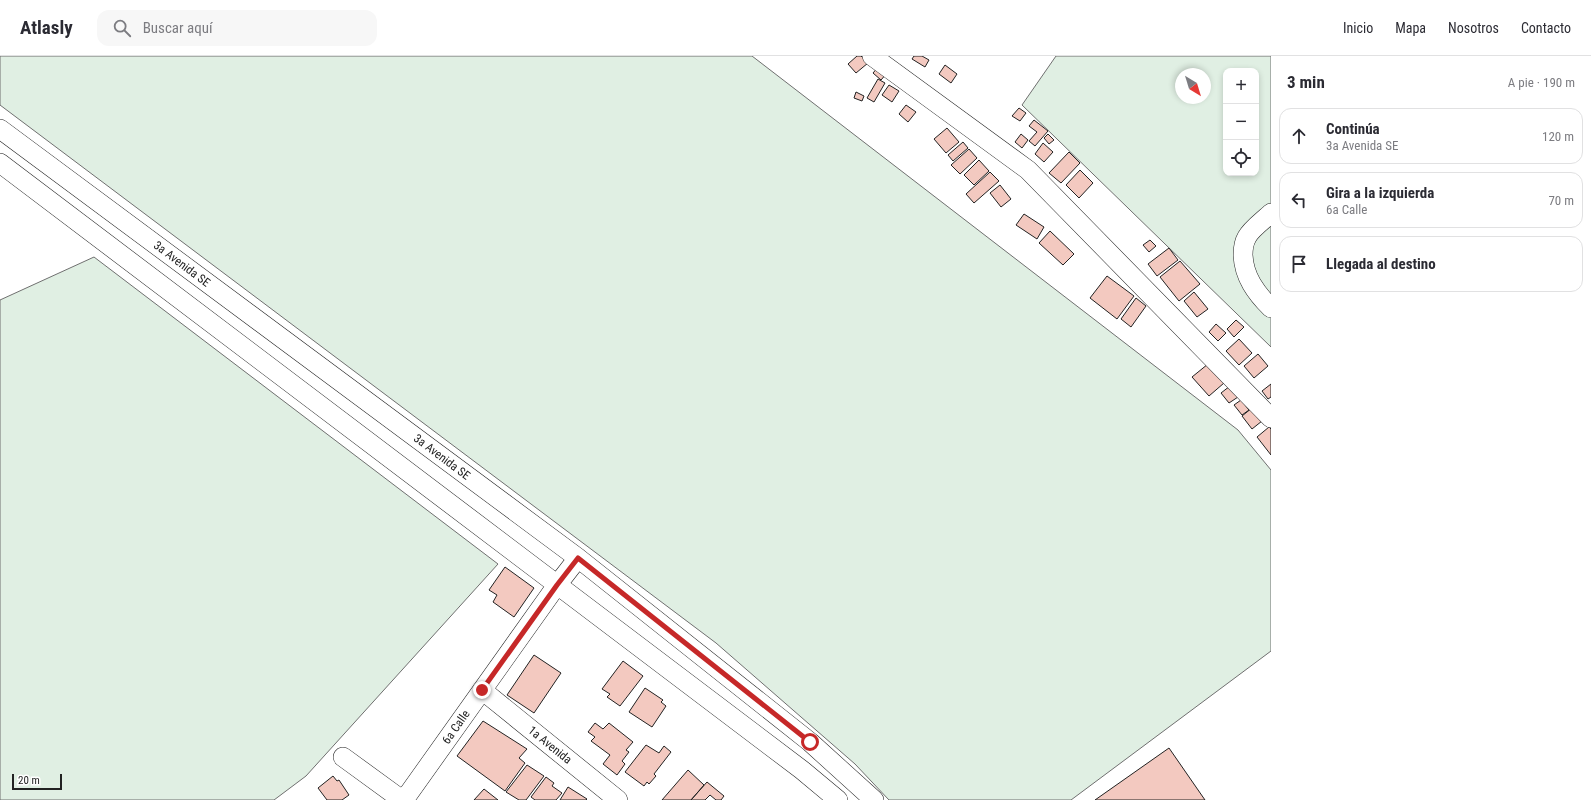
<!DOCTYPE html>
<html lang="es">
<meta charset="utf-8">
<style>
body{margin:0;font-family:"Roboto Condensed",sans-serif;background:#f7f7f7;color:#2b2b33}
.controls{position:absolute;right:12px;top:12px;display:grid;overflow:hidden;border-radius:8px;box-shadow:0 2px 6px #0003}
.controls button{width:36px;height:36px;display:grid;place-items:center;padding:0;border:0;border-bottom:1px solid #e1e1e2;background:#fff;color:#2b2b33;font:20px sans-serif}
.compass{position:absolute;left:1175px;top:12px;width:36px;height:36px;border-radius:50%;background:#fff;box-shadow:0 2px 6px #0003;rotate:142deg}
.scale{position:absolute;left:12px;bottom:10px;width:50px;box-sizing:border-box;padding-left:4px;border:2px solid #222;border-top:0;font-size:11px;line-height:14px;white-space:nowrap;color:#222;-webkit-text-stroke:3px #fff;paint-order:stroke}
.stop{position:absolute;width:12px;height:12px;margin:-9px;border:3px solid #c62828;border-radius:50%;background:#fff}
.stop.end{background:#c62828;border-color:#fff;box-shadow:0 1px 4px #0008}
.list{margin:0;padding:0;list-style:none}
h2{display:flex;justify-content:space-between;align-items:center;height:52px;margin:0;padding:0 16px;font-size:17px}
h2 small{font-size:13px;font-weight:400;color:#7c7c81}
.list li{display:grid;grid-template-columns:26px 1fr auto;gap:12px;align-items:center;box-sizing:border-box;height:56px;margin:0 8px 8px;padding:0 8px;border:1px solid #e1e1e2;border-radius:12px}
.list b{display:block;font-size:15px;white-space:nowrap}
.list p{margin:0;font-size:13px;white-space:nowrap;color:#7c7c81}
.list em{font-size:13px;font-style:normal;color:#7c7c81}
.icon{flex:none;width:22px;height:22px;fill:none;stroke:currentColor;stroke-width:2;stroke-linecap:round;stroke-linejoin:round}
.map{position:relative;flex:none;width:1271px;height:744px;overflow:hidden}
header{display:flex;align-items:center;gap:24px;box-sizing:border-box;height:56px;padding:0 20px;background:#fff;border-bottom:1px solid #e1e1e2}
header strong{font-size:19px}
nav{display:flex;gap:22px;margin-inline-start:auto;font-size:14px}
.search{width:280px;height:36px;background:#f7f7f7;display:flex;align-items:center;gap:10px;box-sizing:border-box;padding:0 14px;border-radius:12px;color:#7c7c81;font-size:15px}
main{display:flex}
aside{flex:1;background:#fff}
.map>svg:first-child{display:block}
</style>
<header>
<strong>Atlasly</strong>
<div class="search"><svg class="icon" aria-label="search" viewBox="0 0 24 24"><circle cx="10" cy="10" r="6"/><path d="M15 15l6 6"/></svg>Buscar aquí</div>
<nav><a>Inicio</a><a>Mapa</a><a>Nosotros</a><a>Contacto</a></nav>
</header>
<main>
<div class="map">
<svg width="1271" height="744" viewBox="0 0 1271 744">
<rect width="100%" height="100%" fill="#fff"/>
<path fill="#e0efe3" stroke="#6f6f6f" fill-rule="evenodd" d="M 0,0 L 752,0 L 1238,374 L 1271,414 L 1271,595 L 1071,744 L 889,744 L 855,708 L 716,587 L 0,49 Z
M 1056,0 L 1271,0 L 1271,291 L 1022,49 ZM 1226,15 L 1256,15 L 1256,117 L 1226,117 ZM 1181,18 L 1205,18 L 1205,42 L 1181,42 Z
M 94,201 L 498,508 L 306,720 L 274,744 L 0,744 L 0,244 Z"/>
<path fill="#f3c9c0" stroke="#222" d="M 857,0 L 861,0 L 868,7 L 856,17 L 848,8 Z
M 914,0 L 922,0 L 929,4 L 925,11 L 912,3 Z
M 945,9 L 957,18 L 951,27 L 939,18 Z
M 879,10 L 887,17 L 881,24 L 873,17 Z
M 878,23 L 885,27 L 874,46 L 867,42 Z
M 889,29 L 899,35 L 892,46 L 882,39 Z
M 856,36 L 864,40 L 862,45 L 854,42 Z
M 906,49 L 916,56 L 908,66 L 899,58 Z
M 1019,52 L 1026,57 L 1020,65 L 1012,60 Z
M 1034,64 L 1048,75 L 1035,90 L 1029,85 L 1037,76 L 1029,70 Z
M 947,72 L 959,86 L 946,97 L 934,83 Z
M 1021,78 L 1028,84 L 1022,92 L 1015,86 Z
M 1048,78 L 1054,84 L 1049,88 L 1044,82 Z
M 963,86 L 968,92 L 953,105 L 948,99 Z
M 1043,87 L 1053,96 L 1044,106 L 1035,98 Z
M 969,93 L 977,102 L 960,118 L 951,109 Z
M 1069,96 L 1080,107 L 1061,127 L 1049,117 Z
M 979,104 L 989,115 L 974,129 L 964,119 Z
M 1080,114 L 1093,127 L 1079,142 L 1066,129 Z
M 990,116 L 999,125 L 974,147 L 966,138 Z
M 1000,129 L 1011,143 L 1001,151 L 990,137 Z
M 1024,158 L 1044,171 L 1037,183 L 1016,169 Z
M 1050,175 L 1074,198 L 1063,209 L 1039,187 Z
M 1150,184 L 1156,190 L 1149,196 L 1143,189 Z
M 1169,192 L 1178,204 L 1157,220 L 1148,208 Z
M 1180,205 L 1200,228 L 1179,245 L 1160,221 Z
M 1107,220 L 1134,240 L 1117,263 L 1090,242 Z
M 1194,236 L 1208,253 L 1197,261 L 1184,245 Z
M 1136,242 L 1146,250 L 1131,271 L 1121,263 Z
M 1236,264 L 1244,271 L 1234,281 L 1227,273 Z
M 1216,268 L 1226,277 L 1218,285 L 1209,276 Z
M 1239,283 L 1252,297 L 1239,309 L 1226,295 Z
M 1258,298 L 1268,310 L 1254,322 L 1244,310 Z
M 1208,308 L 1224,327 L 1209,340 L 1192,321 Z
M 1271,328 L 1271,341 L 1268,343 L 1262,335 Z
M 1230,330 L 1238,341 L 1229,347 L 1221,337 Z
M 1241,344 L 1249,354 L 1242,359 L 1234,349 Z
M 1252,352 L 1262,365 L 1252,373 L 1242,360 Z
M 1269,371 L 1271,373 L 1271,399 L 1257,381 Z
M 505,511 L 534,532 L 514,561 L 493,546 L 497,539 L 489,534 Z
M 534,599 L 561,617 L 534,657 L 507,639 Z
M 623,605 L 643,620 L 620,650 L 607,641 L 610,638 L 602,633 Z
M 645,632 L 663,644 L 661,646 L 666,650 L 652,671 L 629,656 Z
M 483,665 L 527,693 L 519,702 L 525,707 L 505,735 L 457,700 Z
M 595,667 L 603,673 L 609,667 L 633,686 L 626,694 L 629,696 L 622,705 L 625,708 L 617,719 L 603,708 L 610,699 L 591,685 L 595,681 L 588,676 Z
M 646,689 L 659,697 L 664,690 L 671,696 L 654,718 L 656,720 L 649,728 L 647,726 L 644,730 L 625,716 Z
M 1169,692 L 1205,744 L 1095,744 Z
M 527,709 L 544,720 L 526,744 L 519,744 L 506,736 Z
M 688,714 L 704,729 L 691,744 L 662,744 Z
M 333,720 L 337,725 L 339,724 L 349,739 L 342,744 L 327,744 L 318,732 Z
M 546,721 L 554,727 L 552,730 L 562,737 L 556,744 L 535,744 L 531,741 Z
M 707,726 L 724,740 L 721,744 L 716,744 L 710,739 L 705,744 L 691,744 Z
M 568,731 L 587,743 L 586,744 L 560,744 Z
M 484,733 L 498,744 L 474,744 Z"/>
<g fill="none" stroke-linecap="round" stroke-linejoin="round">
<g stroke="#222" stroke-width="20">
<path id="minor" d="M 872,0 L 1028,114 L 1271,362
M 0,73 L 578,502 L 810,686 L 874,744
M 0,107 L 802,714 L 838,744
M 1271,157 C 1265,163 1251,173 1247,181 C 1244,186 1243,193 1243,199 C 1244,221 1256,237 1271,252
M 482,634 L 618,744
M 343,701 L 402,744
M 404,744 L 557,529 L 578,502"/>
</g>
<use href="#minor" stroke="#fff" stroke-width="19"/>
</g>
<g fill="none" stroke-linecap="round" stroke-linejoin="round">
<path stroke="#c62828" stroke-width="5" d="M 482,634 L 557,529 L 578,502 L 810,686"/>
</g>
<g text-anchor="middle" stroke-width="3" stroke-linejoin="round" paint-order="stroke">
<g font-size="12" fill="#222" stroke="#fff">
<text transform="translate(182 208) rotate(37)" y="4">3a Avenida SE</text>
<text transform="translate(442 401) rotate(37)" y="4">3a Avenida SE</text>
<text transform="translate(456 671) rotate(-55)" y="4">6a Calle</text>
<text transform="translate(550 689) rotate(39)" y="4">1a Avenida</text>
</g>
</g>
</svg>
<div class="controls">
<button>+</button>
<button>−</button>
<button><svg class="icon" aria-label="locate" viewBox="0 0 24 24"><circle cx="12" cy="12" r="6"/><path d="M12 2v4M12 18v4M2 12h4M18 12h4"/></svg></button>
</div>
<svg class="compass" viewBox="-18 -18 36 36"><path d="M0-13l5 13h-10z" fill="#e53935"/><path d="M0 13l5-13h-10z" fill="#7c7c81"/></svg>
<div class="scale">20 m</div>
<div class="stop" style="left:810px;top:686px"></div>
<div class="stop end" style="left:482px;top:634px"></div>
</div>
<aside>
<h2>3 min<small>A pie · 190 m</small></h2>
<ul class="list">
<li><svg class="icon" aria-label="ahead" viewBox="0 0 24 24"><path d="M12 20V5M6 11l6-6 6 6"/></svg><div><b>Continúa</b><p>3a Avenida SE</p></div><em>120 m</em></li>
<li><svg class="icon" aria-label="left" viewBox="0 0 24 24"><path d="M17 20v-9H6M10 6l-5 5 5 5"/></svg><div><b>Gira a la izquierda</b><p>6a Calle</p></div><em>70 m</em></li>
<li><svg class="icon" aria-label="arrive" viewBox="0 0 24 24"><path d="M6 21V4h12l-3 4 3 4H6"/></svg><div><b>Llegada al destino</b></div></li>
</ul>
</aside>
</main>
